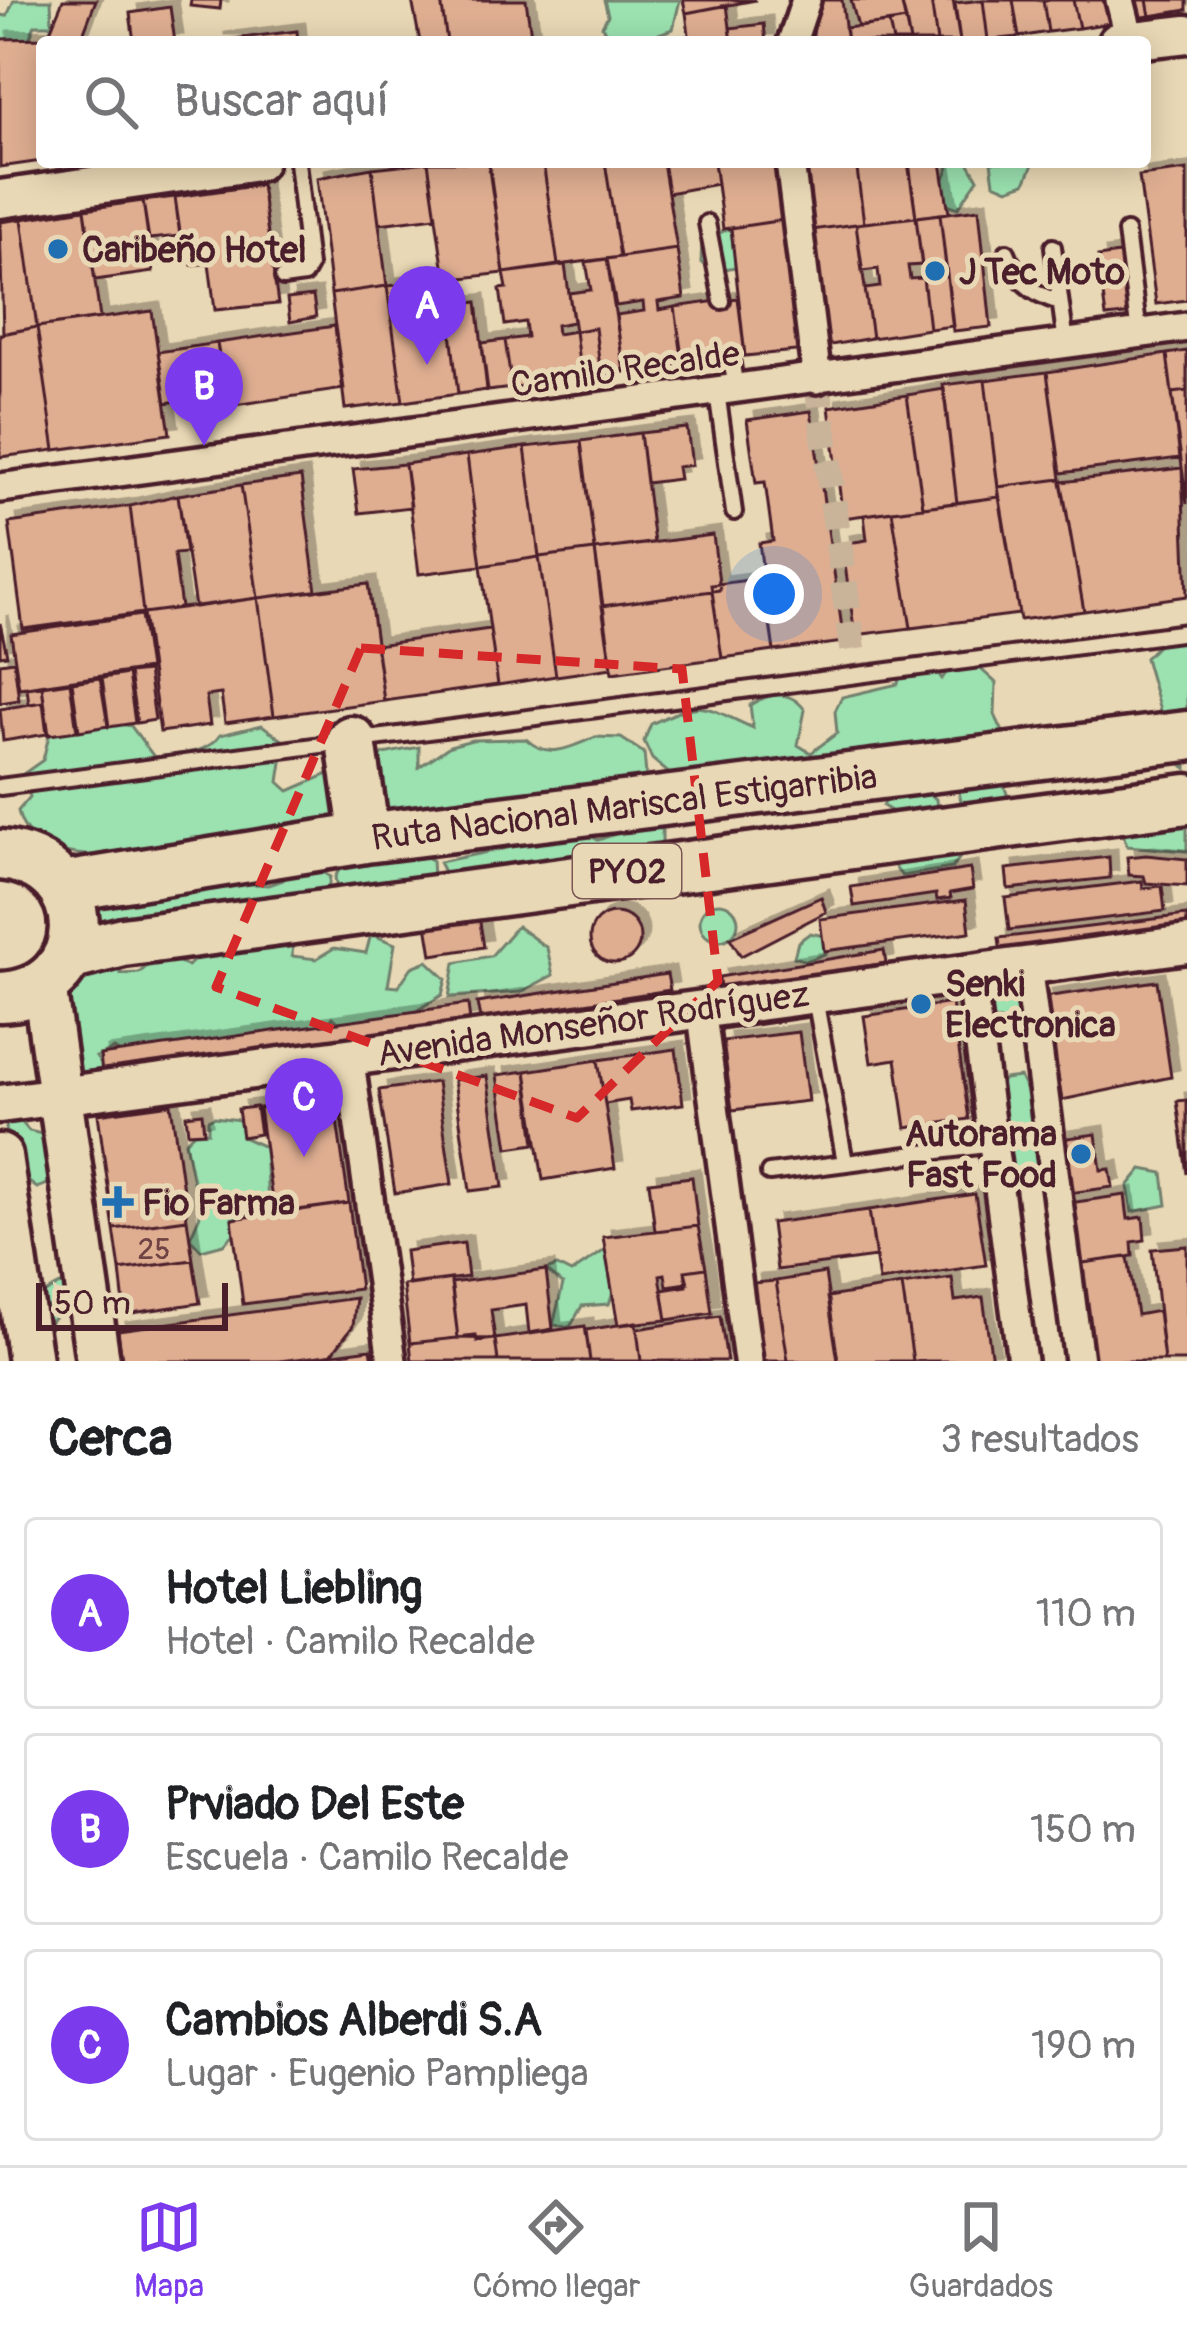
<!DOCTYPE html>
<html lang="es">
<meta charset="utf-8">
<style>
body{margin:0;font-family:Pangolin,sans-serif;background:#f6f6f6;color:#202124}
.scale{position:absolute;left:36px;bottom:30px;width:192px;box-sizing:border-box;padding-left:12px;border:6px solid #4a1f2b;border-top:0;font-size:33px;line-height:42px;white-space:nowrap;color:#4a1f2b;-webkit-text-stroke:9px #e9d8b5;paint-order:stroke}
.you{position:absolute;left:774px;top:594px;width:42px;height:42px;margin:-30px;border:9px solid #fff;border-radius:50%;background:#1a73e8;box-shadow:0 0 0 18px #1a73e833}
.badge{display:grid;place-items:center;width:78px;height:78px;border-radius:50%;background:#7c3aed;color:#fff;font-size:39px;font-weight:700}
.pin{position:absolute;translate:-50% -99px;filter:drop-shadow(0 3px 6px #0008)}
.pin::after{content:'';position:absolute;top:63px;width:42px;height:36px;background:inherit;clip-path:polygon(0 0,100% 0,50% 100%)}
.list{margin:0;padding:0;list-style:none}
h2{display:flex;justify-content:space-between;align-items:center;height:156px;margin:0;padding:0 48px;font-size:51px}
h2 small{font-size:39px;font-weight:400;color:#757577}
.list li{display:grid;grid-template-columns:78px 1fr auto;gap:36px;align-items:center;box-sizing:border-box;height:192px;margin:0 24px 24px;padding:0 24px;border:3px solid #e0e0e0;border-radius:12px}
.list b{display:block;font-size:45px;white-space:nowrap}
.list p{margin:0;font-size:39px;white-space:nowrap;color:#757577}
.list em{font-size:39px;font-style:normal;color:#757577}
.icon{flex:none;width:66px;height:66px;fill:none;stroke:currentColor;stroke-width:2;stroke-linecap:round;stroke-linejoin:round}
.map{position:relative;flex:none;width:1187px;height:1361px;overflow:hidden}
.search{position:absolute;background:#fff;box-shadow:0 6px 30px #0003;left:36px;right:36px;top:36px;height:132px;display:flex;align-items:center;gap:30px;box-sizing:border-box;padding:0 42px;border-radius:12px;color:#757577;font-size:45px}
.sheet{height:804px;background:#fff}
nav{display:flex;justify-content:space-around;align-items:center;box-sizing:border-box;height:168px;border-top:3px solid #e0e0e0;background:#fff;font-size:33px;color:#757577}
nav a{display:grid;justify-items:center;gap:6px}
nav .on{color:#7c3aed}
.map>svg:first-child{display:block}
</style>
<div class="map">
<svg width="1187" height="1361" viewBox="0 0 1187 1361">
<defs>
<filter id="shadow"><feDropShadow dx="8" dy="-8" stdDeviation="0" flood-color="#0004"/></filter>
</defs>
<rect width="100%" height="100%" fill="#e9d8b5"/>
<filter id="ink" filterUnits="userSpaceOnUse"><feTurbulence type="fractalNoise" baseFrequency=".00833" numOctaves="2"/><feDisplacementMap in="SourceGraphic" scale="24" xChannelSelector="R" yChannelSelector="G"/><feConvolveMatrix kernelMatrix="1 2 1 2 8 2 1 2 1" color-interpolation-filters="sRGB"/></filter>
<g filter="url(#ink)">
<path fill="#9be2b0" stroke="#72806e" stroke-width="3" d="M 14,0 L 51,0 L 52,25 L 35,25 L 29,39 L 0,40 L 0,15 L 7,16 Z
M 604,0 L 680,0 L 673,29 L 636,42 L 611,42 L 602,26 L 608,15 Z
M 951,162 L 968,162 L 978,179 L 958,208 L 947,204 L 940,188 Z
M 1034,162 L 1025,183 L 1008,189 L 994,183 L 991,162 Z
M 731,228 L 736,267 L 713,271 L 701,262 L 702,240 Z
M 1187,626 L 1187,768 L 1174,760 L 1145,658 L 1175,628 Z
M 961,651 L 996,683 L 995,715 L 1004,734 L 998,747 L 679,782 L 652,759 L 644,741 L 651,724 C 706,698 701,705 753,728 L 750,705 C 769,693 790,689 805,710 L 798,745 L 811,753 L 837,733 L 835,711 L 842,697 L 898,684 L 902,661 L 926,657 L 942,679 Z
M 116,723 L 131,726 L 154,757 C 176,754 207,755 220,735 L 262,725 L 285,742 L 279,782 L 289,791 L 328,774 L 344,785 L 353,822 L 216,848 L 209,839 L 191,838 L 181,849 C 136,855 30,872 18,811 L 30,797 L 23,774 L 43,760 L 49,735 Z
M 595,737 L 621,738 L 644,753 L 647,786 C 556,826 415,911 370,770 L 383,754 L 419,747 L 419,767 L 450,746 L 472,740 L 526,739 C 548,760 570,748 595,737 Z
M 1001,776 L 1011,806 L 961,801 L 959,792 L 968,782 Z
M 1187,784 L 1187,851 L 1127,846 L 1122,831 Z
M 917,785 L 936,799 L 938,823 L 961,856 L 952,868 L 902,876 C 884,859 894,838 901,817 L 883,806 L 889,790 Z
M 649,822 L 662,829 L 662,853 L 467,875 L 444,872 L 439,862 L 584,832 L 598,840 Z
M 418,852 L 432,860 L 433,879 L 337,890 L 335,877 L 343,863 Z
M 288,868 L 317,868 L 330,877 L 326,902 L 235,902 L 95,930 L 83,885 L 203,881 L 269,885 L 283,880 Z
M700 922a19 19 0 1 1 38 0a19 19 0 1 1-38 0Z
M 517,926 L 547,948 L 553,975 L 521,992 L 449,997 L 455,963 L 491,956 Z
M 294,930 L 292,956 L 316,959 L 334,948 L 366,953 L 371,934 L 395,944 L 388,986 L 398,987 L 412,967 L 427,961 L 446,979 L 442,995 L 361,1045 L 333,1017 L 317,1037 L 298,1038 L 292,1028 L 273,1031 L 258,1042 L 244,1035 L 123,1055 L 114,1049 L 96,1057 L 107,1072 L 79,1082 L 52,1025 L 74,968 L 119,963 L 121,974 L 139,973 L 161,954 L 188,966 L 203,952 Z
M 810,933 L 824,936 L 825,954 L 806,961 L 794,957 L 798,942 Z
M982 1001a20 20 0 1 1 40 0a20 20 0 1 1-40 0Z
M 1020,1077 L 1036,1109 L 1032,1116 L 1042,1130 L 1044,1162 L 1025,1182 L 1008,1187 L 987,1103 L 1004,1079 Z
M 214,1117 L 240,1120 L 242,1137 L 265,1147 L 268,1206 L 232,1219 L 234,1234 L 224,1244 L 201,1250 L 190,1238 L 200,1215 L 185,1142 L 194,1133 L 208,1132 L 208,1120 Z
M 19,1119 L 29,1131 L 46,1135 L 53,1182 L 37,1188 C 13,1173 6,1146 6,1124 Z
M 1142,1169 L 1163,1173 L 1167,1205 L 1132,1212 L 1128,1186 Z
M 605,1250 L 613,1292 L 609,1304 L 582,1306 L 570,1327 L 553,1325 L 563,1284 L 546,1270 L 557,1266 L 571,1273 Z
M 60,1285 L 67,1287 L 70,1306 L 64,1306 L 46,1327 L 32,1312 L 45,1293 Z"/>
<path fill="#dfae91" stroke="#4a1f2b" stroke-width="3" filter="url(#shadow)" d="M 63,0 L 96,0 L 80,42 L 42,42 L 42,161 L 0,167 L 0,39 L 47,38 Z
M 191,0 L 221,0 L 220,9 L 190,6 Z
M 412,0 L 441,0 L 447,42 L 420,42 Z
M 441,0 L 526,0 L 532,42 L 447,42 Z
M 683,0 L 756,0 L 686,13 Z
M 818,0 L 842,0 L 847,42 L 812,42 Z
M 851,0 L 901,0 L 906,20 L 858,27 Z
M 901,0 L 931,0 L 937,42 L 910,42 Z
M 931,0 L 953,0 L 960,42 L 937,42 Z
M 983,0 L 1013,0 L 1019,37 L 988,40 Z
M 983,0 L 988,40 L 960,42 L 955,3 Z
M 1013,0 L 1043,0 L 1048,32 L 1019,37 Z
M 1043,0 L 1073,0 L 1079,28 L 1048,32 Z
M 1073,0 L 1109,0 L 1116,22 L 1079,28 Z
M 1125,0 L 1147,0 L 1150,16 L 1129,19 Z
M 1147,0 L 1187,0 L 1187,10 L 1150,16 Z
M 727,5 L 732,42 L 690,42 L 686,13 Z
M 170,7 L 175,42 L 134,42 L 130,13 Z
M 906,20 L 910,42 L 893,42 L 889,23 Z
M 889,23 L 893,42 L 847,42 L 845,28 Z
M 764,24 L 766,42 L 732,42 L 730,28 Z
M 297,31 L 298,42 L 217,42 L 217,41 Z
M 428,162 L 436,217 L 379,224 L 372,168 Z
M 428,162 L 488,162 L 504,273 L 445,280 Z
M 543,162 L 558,265 L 504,273 L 489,163 Z
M 543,162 L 605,162 L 620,257 L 558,265 Z
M 605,162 L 663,162 L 677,249 L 620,257 Z
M 663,162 L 714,162 L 717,184 L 668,193 Z
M 714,162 L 782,162 L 790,219 L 723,229 Z
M 796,162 L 856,162 L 864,223 L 804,231 Z
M 856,162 L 908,162 L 916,217 L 864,223 Z
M 909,162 L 941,162 L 949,213 L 916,217 Z
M 372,168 L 387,286 L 331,294 L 317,178 Z
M 1187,170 L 1187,300 L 1156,304 L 1139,176 Z
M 261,185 L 278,304 L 215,310 L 209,263 L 192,265 L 190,252 L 183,253 L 175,197 Z
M 175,197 L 180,236 L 149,239 L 143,201 Z
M 143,201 L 153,272 L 95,280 L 85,209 Z
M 85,209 L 100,318 L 37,327 L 22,219 Z
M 979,209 L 991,327 L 953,331 L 940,214 Z
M 940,214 L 953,326 L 929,329 L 916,217 Z
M 916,217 L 922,265 L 908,266 L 910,279 L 923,278 L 929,329 L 872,338 L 865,289 L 880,287 L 878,269 L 862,271 L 856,224 Z
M 22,219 L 37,327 L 3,334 L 0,222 Z
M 790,219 L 806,350 L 745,356 L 731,228 Z
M 856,224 L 872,338 L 819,347 L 804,231 Z
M 677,249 L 684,298 L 658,302 L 659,310 L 675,307 L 683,364 L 624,372 L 616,315 L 644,311 L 643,302 L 616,306 L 607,259 Z
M 1126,253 L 1134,314 L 1106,317 L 1098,257 Z
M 607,259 L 624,372 L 601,375 L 595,328 L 575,331 L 569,293 L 591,290 L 586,262 Z
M 565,265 L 573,322 L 556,325 L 557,334 L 575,331 L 581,378 L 512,388 L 505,340 L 527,337 L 525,322 L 505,325 L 500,289 L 507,288 L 504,273 Z
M 445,280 L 458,394 L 403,402 L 387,286 Z
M 387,286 L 403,402 L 345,409 L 331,294 Z
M 313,296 L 316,317 L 290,322 L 287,299 Z
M 738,298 L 745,356 L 683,364 L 675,307 Z
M 477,302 L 487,390 L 458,394 L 448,306 Z
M 152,311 L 170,434 L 55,450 L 37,327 Z
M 335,326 L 344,389 L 227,406 L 217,343 Z
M 37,327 L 55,450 L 0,457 L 0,334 Z
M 595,328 L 601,375 L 581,378 L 575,331 Z
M 505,340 L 512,388 L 488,391 L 482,343 Z
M 217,343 L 224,393 L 166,403 L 158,352 Z
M 1187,351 L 1187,391 L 1172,393 L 1167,354 Z
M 1167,354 L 1180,458 L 1061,473 L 1047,372 Z
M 1047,372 L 1061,479 L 998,487 L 985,380 Z
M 985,380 L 999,497 L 957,503 L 943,385 Z
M 944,389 L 957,503 L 923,507 L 907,395 Z
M 1187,391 L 1187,504 L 1172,393 Z
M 907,395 L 923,507 L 843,518 L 829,407 Z
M 811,411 L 844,642 L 774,651 L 759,543 L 773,541 L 765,482 L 756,483 L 747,420 Z
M 687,428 L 692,465 L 677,467 L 679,479 L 646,483 L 640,433 Z
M 640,433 L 654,543 L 595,550 L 581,441 Z
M 581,441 L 595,550 L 539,557 L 525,447 Z
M 525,447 L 539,557 L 481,566 L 467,455 Z
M 467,455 L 481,566 L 419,574 L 405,464 Z
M 405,464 L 411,507 L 359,513 L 353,469 Z
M 1182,468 L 1187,596 L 1084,611 L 1061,482 Z
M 301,477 L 316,591 L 258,598 L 241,485 Z
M 1061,479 L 1084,611 L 1020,620 L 998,487 Z
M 241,485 L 258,598 L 195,607 L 178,495 Z
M 178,495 L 186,553 L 174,554 L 181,608 L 143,613 L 130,506 Z
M 999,497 L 1019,614 L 911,628 L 892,511 Z
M 130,506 L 143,613 L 23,629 L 9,523 Z
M 892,511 L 911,628 L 855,635 L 842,544 L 867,540 L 864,515 Z
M 713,535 L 720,590 L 602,606 L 595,550 Z
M 595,550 L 612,668 L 556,676 L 539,557 Z
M 539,557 L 556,676 L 498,685 L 481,566 Z
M 763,578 L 774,651 L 722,658 L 711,585 Z
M 368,584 L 384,701 L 274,716 L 258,598 Z
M 712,591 L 722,658 L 612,673 L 602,606 Z
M 258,598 L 274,716 L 225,723 L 221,694 L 206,696 L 210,725 L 160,732 L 143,613 Z
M 141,615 L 149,669 L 19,688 L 11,634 Z
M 0,623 L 7,655 L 0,656 Z
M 490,629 L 498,685 L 384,701 L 376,645 Z
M 14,661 L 19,700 L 0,703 L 0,663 Z
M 148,671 L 155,720 L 137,723 L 129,673 Z
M 128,674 L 135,723 L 109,727 L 102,678 Z
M 100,678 L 108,726 L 79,731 L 72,682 Z
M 70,682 L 77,731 L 49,735 L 42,686 Z
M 42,686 L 44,702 L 29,704 L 27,688 Z
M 43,702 L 47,734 L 3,741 L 0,709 Z
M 1146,855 L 1187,859 L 1187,886 L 1146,883 L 1144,876 L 1129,875 L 1127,857 Z
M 1109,857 L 1110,878 L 1008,889 L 1006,869 Z
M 970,869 L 973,889 L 950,893 L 951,898 L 937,900 L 936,894 L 854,906 L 851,887 Z
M 1142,881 L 1143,888 L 1162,886 L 1165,911 L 1009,930 L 1005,898 Z
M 821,897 L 826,912 L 741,956 L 730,938 Z
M 966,900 L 970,932 L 824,951 L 820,919 Z
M 477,904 L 484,947 L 432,955 L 425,912 Z
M590 938a25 25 0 1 1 50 0a25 25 0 1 1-50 0Z
M 1187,915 L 1187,932 L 1001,954 L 999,938 Z
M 884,950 L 886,963 L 720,989 L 719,977 Z
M 667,974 L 670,990 L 480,1019 L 477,1003 Z
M 1157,981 L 1171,1077 L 1062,1100 L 1044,997 Z
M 949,984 L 951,996 L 827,1014 L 826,1002 Z
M 808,1003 L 810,1017 L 722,1030 L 720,1016 Z
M 952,1003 L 969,1119 L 906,1128 L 896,1059 L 871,1063 L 864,1016 Z
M 468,1004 L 470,1022 L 102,1073 L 100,1055 Z
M 799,1032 L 808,1101 L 732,1110 L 723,1041 Z
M 676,1049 L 683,1104 L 631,1111 L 629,1100 L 605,1104 L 598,1060 Z
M 598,1060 L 615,1168 L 543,1180 L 526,1071 Z
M 526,1071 L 535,1144 L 508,1148 L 497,1075 Z
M 487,1076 L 503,1187 L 470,1191 L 454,1080 Z
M 437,1082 L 452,1184 L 395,1193 L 379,1090 Z
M 320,1099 L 335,1107 L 349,1203 L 274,1214 L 259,1108 Z
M 1187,1100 L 1187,1174 L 1177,1101 Z
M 171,1104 L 187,1219 L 114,1229 L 98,1114 Z
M 256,1107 L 260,1134 L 242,1137 L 238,1109 Z
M 202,1113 L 204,1132 L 188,1133 L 186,1115 Z
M 1096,1134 L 1101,1170 L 1110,1169 L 1113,1187 L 1069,1193 L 1061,1139 Z
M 692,1177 L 698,1226 L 655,1231 L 649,1182 Z
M 975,1194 L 986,1265 L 879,1281 L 869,1210 Z
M 1125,1195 L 1128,1219 L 1143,1217 L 1145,1240 L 1132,1242 L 1133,1256 L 1076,1264 L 1069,1203 Z
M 349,1203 L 360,1289 L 243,1304 L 232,1219 Z
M 869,1210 L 876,1257 L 777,1270 L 771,1223 Z
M 187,1219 L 193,1260 L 120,1270 L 114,1229 Z
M 698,1226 L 706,1268 L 685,1271 L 688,1283 L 667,1286 L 665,1274 L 660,1275 L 667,1320 L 618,1325 L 603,1237 Z
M 464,1243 L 468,1277 L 409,1285 L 405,1251 Z
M 1187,1246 L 1187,1361 L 1164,1361 L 1152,1249 Z
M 1128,1257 L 1137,1315 L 1158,1311 L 1164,1361 L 1093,1361 L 1082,1263 Z
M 193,1260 L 200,1303 L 125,1314 L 120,1270 Z
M 706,1268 L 712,1313 L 667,1320 L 662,1290 L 687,1286 L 685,1271 Z
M 546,1270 L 553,1329 L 529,1333 L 526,1305 L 491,1310 L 495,1339 L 458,1338 L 451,1283 Z
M 825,1273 L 838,1361 L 788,1361 L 776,1281 Z
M 952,1278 L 955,1301 L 983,1297 L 992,1361 L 913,1361 L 902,1285 Z
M 451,1279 L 458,1338 L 410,1343 L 403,1285 Z
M 776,1281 L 788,1361 L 763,1361 L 752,1283 Z
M 902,1285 L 913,1361 L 838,1361 L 828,1297 Z
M 356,1298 L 353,1326 L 331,1355 L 279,1361 L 122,1361 L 118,1330 Z
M 720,1316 L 727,1361 L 641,1361 L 637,1329 Z
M 636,1322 L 641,1361 L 590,1361 L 586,1330 Z
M 585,1326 L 590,1361 L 498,1361 L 495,1339 Z
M 476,1336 L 477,1341 L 495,1339 L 498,1361 L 412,1361 L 410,1343 Z
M 371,1349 L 373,1361 L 290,1361 L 289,1360 Z"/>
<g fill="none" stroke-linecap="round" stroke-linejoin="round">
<path stroke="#c9b399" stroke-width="27" stroke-dasharray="27 14" stroke-linecap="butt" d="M 817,379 L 856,675"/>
<g stroke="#4a1f2b" stroke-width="22">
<path id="lane" d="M 707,223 L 722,301
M 1126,232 L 1139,334
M 1053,247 L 1066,343
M 1007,252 C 1018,281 1029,293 1060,302
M 283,278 L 304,275 L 309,266 L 297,162
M 731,358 L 736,389
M 717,392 L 734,512
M 0,787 L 1187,632
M 815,998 L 845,1162
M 769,1173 L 993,1144"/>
</g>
<g stroke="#4a1f2b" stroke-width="36">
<path id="street" d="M 1120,0 L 1130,40
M 792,42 L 806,0
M 790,162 L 817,379
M 0,488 L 1187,327
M 1027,965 L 1079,1361
M 970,972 L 1022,1361
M 701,1008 L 748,1361
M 349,1055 L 392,1361"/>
</g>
<g stroke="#4a1f2b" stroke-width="45">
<path id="secondary" d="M 1117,42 L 1187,34
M 0,199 L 258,162
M 0,1104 L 1187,944"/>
</g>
<g stroke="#4a1f2b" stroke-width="51">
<path id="primary" d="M 44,985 L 98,1361
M 0,1156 L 30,1361"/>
</g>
<g stroke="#4a1f2b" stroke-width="57">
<path id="highway" d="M 351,741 L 365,838
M 0,855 C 100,863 97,994 0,997
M 63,887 L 365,838 L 1187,736
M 68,956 L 123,942 L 1187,799"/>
</g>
<use href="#lane" stroke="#e9d8b5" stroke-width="14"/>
<use href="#street" stroke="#e9d8b5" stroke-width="27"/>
<use href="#secondary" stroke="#e9d8b5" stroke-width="36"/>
<use href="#primary" stroke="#e9d8b5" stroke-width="42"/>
<use href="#highway" stroke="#e9d8b5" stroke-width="48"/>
</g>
</g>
<path fill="none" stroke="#d62828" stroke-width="9" stroke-dasharray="24 15" stroke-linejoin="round" d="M 361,648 L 682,669 L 718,981 L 577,1118 L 216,987 Z"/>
<g fill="#1f6fb2" stroke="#e9d8b5" stroke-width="4.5">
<circle cx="58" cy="249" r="12"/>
<circle cx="935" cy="271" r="12"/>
<circle cx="921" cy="1004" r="12"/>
<circle cx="1081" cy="1154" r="12"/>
<path d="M112 1184h12v12h12v12h-12v12h-12v-12h-12v-12h12z"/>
</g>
<g text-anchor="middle" stroke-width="10" stroke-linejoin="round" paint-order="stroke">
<g font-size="30" fill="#6f4344">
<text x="154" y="1259">25</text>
</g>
<rect fill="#e9d8b5" stroke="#7a5654" stroke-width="3" x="573" y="844" width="108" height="54" rx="9"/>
<g font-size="33" font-weight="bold" fill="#4a1f2b">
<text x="627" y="883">PY02</text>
</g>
<g font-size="36" font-weight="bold" fill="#4a1f2b" stroke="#e9d8b5" text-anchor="start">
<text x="82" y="262">Caribeño Hotel</text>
<text x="959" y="284">J Tec Moto</text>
<text x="945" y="996">Senki<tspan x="945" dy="41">Electronica</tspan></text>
<text x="1057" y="1146" text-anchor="end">Autorama<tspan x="1057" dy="41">Fast Food</tspan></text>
<text x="142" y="1215">Fio Farma</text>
</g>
<g font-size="36" fill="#4a1f2b" stroke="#e9d8b5">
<text transform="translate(625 368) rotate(-8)" y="13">Camilo Recalde</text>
<text transform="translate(624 806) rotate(-7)" y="13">Ruta Nacional Mariscal Estigarribia</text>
<text transform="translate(593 1023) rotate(-8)" y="13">Avenida Monseñor Rodríguez</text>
</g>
</g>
</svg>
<div class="scale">50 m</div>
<div class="you"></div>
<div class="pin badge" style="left:427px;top:365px">A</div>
<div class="pin badge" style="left:204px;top:446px">B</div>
<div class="pin badge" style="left:304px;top:1157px">C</div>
<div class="search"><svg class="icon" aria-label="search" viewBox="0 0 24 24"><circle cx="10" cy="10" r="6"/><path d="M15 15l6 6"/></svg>Buscar aquí</div>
</div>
<section class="sheet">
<h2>Cerca<small>3 resultados</small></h2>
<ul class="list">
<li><span class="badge">A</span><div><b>Hotel Liebling</b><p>Hotel · Camilo Recalde</p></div><em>110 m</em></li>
<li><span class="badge">B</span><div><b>Prviado Del Este</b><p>Escuela · Camilo Recalde</p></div><em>150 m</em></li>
<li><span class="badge">C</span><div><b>Cambios Alberdi S.A</b><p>Lugar · Eugenio Pampliega</p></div><em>190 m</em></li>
</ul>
</section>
<nav>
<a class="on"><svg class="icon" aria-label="map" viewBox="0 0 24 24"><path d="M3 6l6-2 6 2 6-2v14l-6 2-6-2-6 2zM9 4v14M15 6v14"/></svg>Mapa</a>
<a><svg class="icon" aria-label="directions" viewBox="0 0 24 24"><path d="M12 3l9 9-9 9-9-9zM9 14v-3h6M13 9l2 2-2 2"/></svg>Cómo llegar</a>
<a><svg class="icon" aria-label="saved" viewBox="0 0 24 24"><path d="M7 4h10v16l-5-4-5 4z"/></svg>Guardados</a>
</nav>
